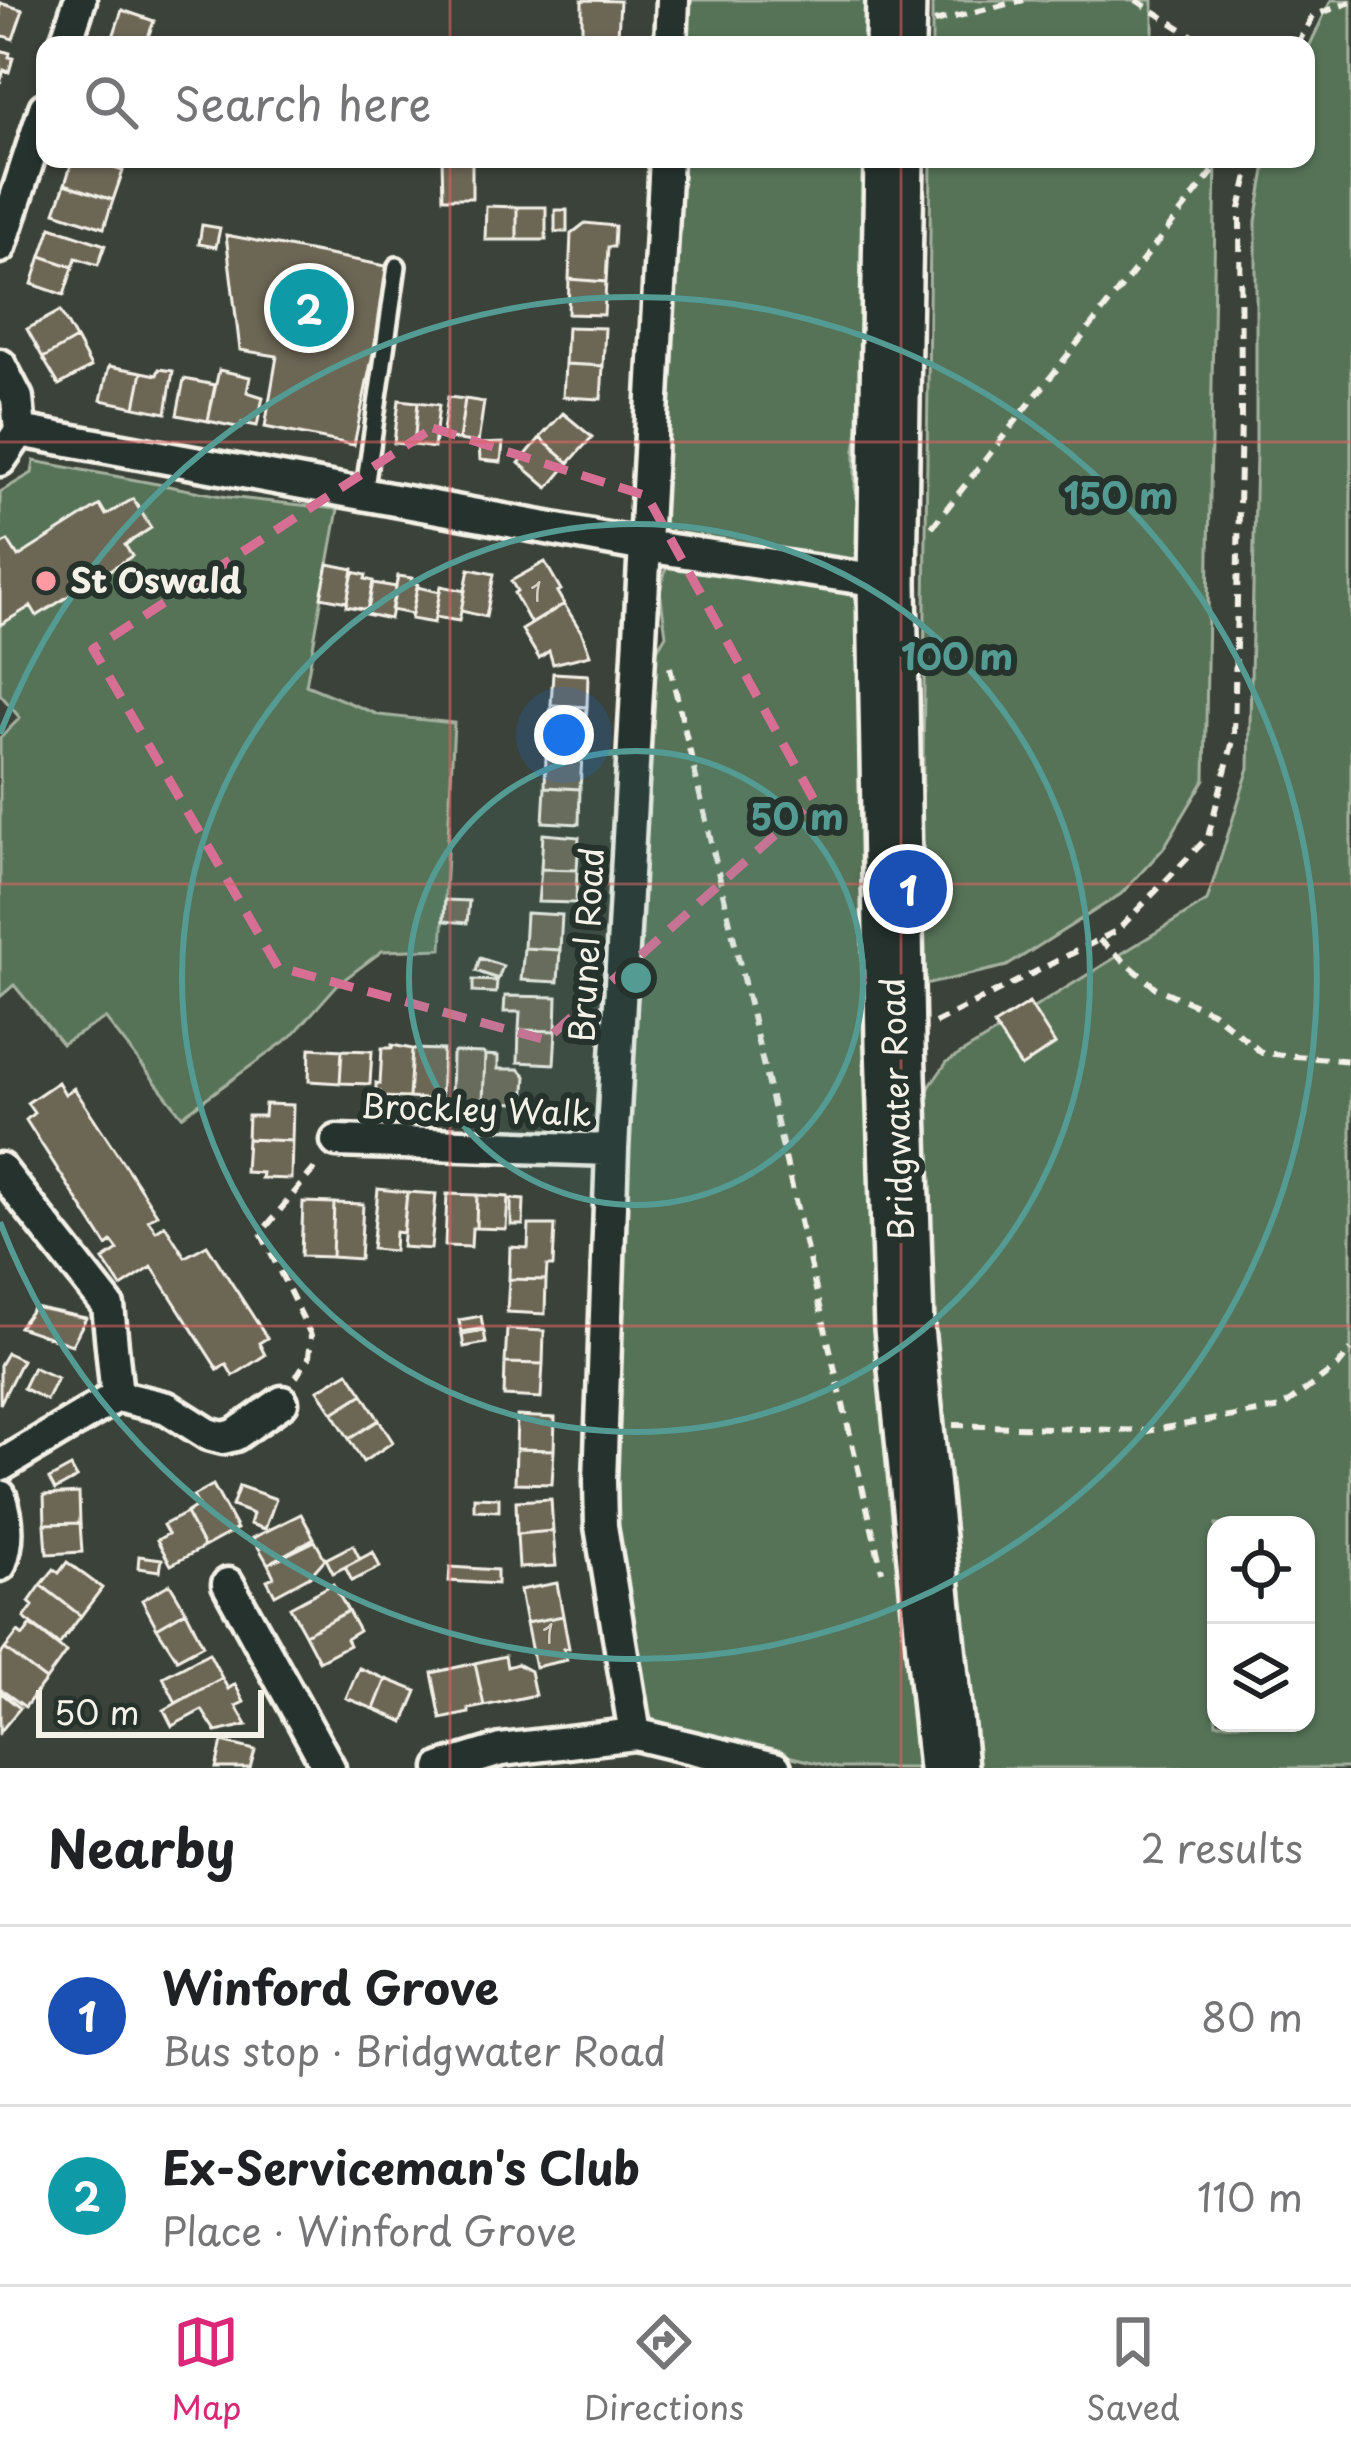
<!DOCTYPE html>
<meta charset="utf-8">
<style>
body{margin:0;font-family:"Playpen Sans",sans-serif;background:#f6f6f6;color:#202124}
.controls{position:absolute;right:36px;bottom:36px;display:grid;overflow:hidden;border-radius:24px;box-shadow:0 3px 9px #0004}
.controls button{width:108px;height:108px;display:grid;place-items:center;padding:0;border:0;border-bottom:3px solid #e0e0e0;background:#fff;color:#202124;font:60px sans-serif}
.scale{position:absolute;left:36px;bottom:30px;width:228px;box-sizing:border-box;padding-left:12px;border:6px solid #f4f1e8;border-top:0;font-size:33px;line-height:42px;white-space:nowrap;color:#f4f1e8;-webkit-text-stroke:9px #26332d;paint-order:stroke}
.you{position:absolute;left:564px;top:735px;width:42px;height:42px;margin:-30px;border:9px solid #fff;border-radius:50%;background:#1a73e8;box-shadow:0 0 0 18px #1a73e833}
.badge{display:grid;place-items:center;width:78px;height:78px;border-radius:50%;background:#db2777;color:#fff;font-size:39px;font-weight:700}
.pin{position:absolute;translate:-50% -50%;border:6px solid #fff;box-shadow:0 3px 12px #0006}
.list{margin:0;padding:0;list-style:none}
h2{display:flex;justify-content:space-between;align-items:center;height:156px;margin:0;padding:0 48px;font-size:51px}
h2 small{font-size:39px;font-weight:400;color:#757577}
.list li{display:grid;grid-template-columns:78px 1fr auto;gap:36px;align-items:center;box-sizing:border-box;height:180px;padding:0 48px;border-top:3px solid #e0e0e0}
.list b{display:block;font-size:45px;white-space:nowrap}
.list p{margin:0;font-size:39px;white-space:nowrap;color:#757577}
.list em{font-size:39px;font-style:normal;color:#757577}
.icon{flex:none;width:66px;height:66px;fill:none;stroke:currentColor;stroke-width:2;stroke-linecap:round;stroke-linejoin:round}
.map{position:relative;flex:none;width:1351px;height:1768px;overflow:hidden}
.search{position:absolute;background:#fff;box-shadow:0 3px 9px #0004;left:36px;right:36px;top:36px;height:132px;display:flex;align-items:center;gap:30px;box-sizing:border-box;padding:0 42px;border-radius:24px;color:#757577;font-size:45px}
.sheet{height:516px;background:#fff}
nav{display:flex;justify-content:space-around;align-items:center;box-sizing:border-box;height:168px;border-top:3px solid #e0e0e0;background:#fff;font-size:33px;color:#757577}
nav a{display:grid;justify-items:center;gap:6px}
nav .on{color:#db2777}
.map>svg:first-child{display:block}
</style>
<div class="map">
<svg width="1351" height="1768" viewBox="0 0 1351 1768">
<rect width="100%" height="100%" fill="#3b4239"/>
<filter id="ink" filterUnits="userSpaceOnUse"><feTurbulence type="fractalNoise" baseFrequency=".00833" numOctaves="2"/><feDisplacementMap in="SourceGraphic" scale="24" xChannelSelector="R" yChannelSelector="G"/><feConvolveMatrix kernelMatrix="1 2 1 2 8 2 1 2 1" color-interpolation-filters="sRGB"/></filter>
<g filter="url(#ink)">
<path fill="#577359" stroke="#a6b2a0" stroke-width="3" fill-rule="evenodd" d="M 684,0 L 880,0 L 879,45 L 682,45 Z
M 932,0 L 1153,0 L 1153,35 L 1219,41 L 1218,45 L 932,45 Z
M 1331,0 L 1351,0 L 1351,1768 L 979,1768 L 928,1352 L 918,1112 L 930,1086 L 947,1062 L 998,1031 L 1021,1066 L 1055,1045 L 1032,1009 L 1207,901 L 1249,768 L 1256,451 L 1256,221 L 1267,159 L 1306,159 L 1306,53 ZM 1216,1525 L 1306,1525 L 1306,1723 L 1216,1723 Z
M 676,159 L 878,159 L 864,391 L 855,450 L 855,487 L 865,527 L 865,548 L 858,565 L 665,535 L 660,531 Z
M 931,159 L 1216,159 L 1205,779 L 1163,849 L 1121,894 L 1007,966 L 920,986 Z
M 34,461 L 227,497 L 338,509 L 306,685 L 379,715 L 454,723 L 442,949 L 382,951 L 338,984 L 292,1036 L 182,1116 L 105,1018 L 62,1044 L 14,985 L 0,997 L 0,738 L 20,718 L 0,694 L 0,492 L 32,473 Z
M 667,564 L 853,592 L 863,596 L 865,1015 L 875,1223 L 913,1670 L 912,1718 L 918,1768 L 837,1768 L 661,1725 L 646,1715 L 614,1531 L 613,1459 L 642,824 L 652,658 L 666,635 L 660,591 Z"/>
<path fill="#6c6655" stroke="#f4f1e8" stroke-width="3" d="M 582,0 L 620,1 L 618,35 L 582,33 Z
M 0,3 L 23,10 L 13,39 L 0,35 Z
M 122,10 L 154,21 L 145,45 L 125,45 L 112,40 Z
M 582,33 L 618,35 L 618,45 L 581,45 Z
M 0,50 L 10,53 L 9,57 L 13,58 L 9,72 L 4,70 L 0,83 Z
M 73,159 L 87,159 L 123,171 L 113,200 L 65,184 Z
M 442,159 L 472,159 L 472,198 L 443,198 Z
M 65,184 L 113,200 L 104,228 L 55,212 Z
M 486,206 L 517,207 L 517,240 L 485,240 Z
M 517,207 L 546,207 L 546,240 L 517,240 Z
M 555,210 L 567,210 L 567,232 L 555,232 Z
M 585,223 L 615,226 L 614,247 L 608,247 L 606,282 L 569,279 L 571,234 Z
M 202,225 L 220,228 L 216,247 L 199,244 Z
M 51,227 L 105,245 L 98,265 L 76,258 L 73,267 L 41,256 Z
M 226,235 L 391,267 L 354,445 L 265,427 L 277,356 L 240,350 Z
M 41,256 L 73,267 L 64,295 L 32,284 Z
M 569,279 L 606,282 L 604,315 L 568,314 Z
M 60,311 L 76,339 L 43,358 L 27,329 Z
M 567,327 L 605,328 L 603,366 L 565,364 Z
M 76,339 L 91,367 L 59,385 L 43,358 Z
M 565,364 L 603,366 L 601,399 L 563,397 Z
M 109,366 L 142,372 L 135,407 L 101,400 Z
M 159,369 L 173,371 L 166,413 L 135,407 L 142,372 L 157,375 Z
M 219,370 L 250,377 L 247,392 L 263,397 L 257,426 L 242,423 L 241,428 L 208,421 Z
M 184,379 L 215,385 L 208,421 L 177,415 Z
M 448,397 L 465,399 L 459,440 L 442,438 Z
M 465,399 L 484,402 L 478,443 L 459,440 Z
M 399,400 L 418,402 L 414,445 L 394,443 Z
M 418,402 L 439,405 L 434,448 L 414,445 Z
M 563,413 L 592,437 L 569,463 L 540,438 Z
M 540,438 L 569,463 L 548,488 L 519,463 Z
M 503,443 L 501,462 L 480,460 L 479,444 Z
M 133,499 L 151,528 L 125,545 L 132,556 L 37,616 L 31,606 L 0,625 L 0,545 L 8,541 L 18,557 L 100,505 L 106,515 Z
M 545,562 L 561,590 L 557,592 L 564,604 L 531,624 L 514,593 L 517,591 L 511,581 Z
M 328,564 L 353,569 L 347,602 L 321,597 Z
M 469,569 L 494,574 L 486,617 L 461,611 Z
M 353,572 L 366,575 L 365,579 L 373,581 L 368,610 L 346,606 Z
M 398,576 L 412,578 L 411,582 L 418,584 L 412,614 L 391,610 Z
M 373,583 L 396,587 L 390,619 L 366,614 Z
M 441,586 L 465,591 L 459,621 L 435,617 Z
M 417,587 L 440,592 L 434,623 L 411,619 Z
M 564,604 L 582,633 L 590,655 L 553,664 L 549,651 L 539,658 L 522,630 Z
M 553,673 L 588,675 L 587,707 L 551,705 Z
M 551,705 L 587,707 L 584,741 L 549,739 Z
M 546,757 L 582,758 L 580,789 L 545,787 Z
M 545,787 L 580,789 L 579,824 L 543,822 Z
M 543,834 L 579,837 L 577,870 L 541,869 Z
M 541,869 L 577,870 L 576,903 L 538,902 Z
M 445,900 L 469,901 L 467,923 L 444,921 Z
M 526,913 L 562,915 L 560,950 L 524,948 Z
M 524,948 L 560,950 L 558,982 L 521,980 Z
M 480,958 L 503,966 L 498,979 L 476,971 Z
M 473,980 L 497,981 L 496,993 L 473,992 Z
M 505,996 L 557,997 L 556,1031 L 519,1030 L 520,1012 L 504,1012 Z
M 1029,1003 L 1055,1044 L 1021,1067 L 994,1025 Z
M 519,1030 L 556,1031 L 554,1064 L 518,1062 Z
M 392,1045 L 412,1049 L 409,1098 L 380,1097 L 380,1092 L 376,1092 L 376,1083 L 380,1084 L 382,1048 L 392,1048 Z
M 310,1048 L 342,1050 L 340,1083 L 309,1081 Z
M 412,1049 L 443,1050 L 441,1100 L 409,1098 Z
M 342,1050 L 372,1051 L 370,1084 L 340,1083 Z
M 455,1052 L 483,1053 L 485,1055 L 483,1102 L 451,1101 L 452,1055 Z
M 485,1055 L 498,1056 L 498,1069 L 519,1069 L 526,1076 L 524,1103 L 483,1102 Z
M 58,1082 L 65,1094 L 74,1088 L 157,1214 L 148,1220 L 156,1231 L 165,1225 L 185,1257 L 207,1245 L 267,1338 L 259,1343 L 265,1355 L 233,1376 L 226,1364 L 218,1370 L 152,1267 L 121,1287 L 103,1260 L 118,1250 L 112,1242 L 107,1246 L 26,1120 L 34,1113 L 27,1103 Z
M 265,1104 L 293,1105 L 292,1141 L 247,1139 L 248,1116 L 264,1116 Z
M 247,1139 L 292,1141 L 291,1179 L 261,1178 L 262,1173 L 245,1172 Z
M 378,1189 L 407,1192 L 403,1233 L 395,1232 L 394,1251 L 372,1249 Z
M 407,1192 L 436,1194 L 431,1249 L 402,1247 Z
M 447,1194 L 477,1195 L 476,1228 L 472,1228 L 471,1247 L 445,1246 Z
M 477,1195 L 508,1197 L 506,1229 L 476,1228 Z
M 511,1199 L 524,1200 L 523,1225 L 511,1225 Z
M 303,1202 L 334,1203 L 332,1257 L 301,1256 Z
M 334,1203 L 363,1204 L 360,1259 L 332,1257 Z
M 529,1225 L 555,1225 L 553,1266 L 547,1266 L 546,1280 L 509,1279 L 510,1247 L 528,1248 Z
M 509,1279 L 546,1280 L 545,1314 L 507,1312 Z
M 34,1307 L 86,1318 L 72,1345 L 19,1327 Z
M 481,1316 L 483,1328 L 461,1332 L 459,1320 Z
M 507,1329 L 544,1331 L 543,1364 L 505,1363 Z
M 484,1331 L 486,1343 L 464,1347 L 462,1335 Z
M 7,1353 L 22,1360 L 0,1404 L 0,1365 Z
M 505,1363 L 543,1364 L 541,1398 L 504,1396 Z
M 33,1367 L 57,1378 L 46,1400 L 23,1388 Z
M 348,1372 L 363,1394 L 333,1413 L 318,1390 Z
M 363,1394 L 379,1420 L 349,1439 L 333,1413 Z
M 517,1416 L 555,1418 L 554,1450 L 516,1449 Z
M 379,1420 L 393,1442 L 363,1462 L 349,1439 Z
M 516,1449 L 554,1450 L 552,1484 L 515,1483 Z
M 71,1467 L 77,1478 L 55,1490 L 49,1479 Z
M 213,1485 L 237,1529 L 204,1547 L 186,1513 L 198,1505 L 193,1496 Z
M 239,1486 L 276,1499 L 265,1529 L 250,1524 L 253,1514 L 232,1506 Z
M 79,1493 L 80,1523 L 45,1524 L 44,1495 Z
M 474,1497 L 499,1498 L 499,1511 L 474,1510 Z
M 551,1499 L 553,1531 L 517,1534 L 516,1501 Z
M 186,1513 L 204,1547 L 171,1565 L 157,1540 L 168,1534 L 163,1525 Z
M 301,1514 L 314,1538 L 268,1564 L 253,1538 Z
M 80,1523 L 82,1552 L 47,1554 L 45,1524 Z
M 553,1531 L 556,1566 L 519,1568 L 517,1534 Z
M 315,1541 L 325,1559 L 310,1576 L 275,1595 L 267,1580 L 274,1577 L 268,1564 Z
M 353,1545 L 360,1559 L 333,1573 L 326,1559 Z
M 373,1552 L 380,1567 L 352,1581 L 345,1567 Z
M 139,1556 L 162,1559 L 160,1571 L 138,1568 Z
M 67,1562 L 102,1588 L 81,1616 L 41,1585 L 54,1569 L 59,1573 Z
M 450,1567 L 497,1570 L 497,1584 L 449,1581 Z
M 557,1583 L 563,1616 L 526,1623 L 520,1590 Z
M 170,1584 L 186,1611 L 157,1628 L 142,1600 Z
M 333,1584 L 348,1611 L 305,1634 L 290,1607 Z
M 41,1585 L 81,1616 L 59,1645 L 24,1618 L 33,1606 L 29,1602 Z
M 186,1611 L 203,1645 L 177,1659 L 157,1628 Z
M 348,1611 L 359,1631 L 346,1639 L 349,1645 L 319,1661 L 305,1634 Z
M 563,1616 L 569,1648 L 564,1649 L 567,1660 L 535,1667 L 526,1623 Z
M 31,1625 L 66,1652 L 46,1680 L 5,1649 L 18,1632 L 23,1636 Z
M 5,1649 L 46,1680 L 25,1707 L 0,1689 L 0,1656 Z
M 209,1653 L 222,1678 L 176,1703 L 163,1677 Z
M 505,1656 L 507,1667 L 517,1664 L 530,1671 L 535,1695 L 484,1706 L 475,1663 Z
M 475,1663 L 484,1706 L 469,1709 L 469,1713 L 441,1719 L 432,1673 Z
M 359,1668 L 386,1679 L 374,1709 L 346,1698 Z
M 222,1678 L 228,1689 L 235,1684 L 244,1702 L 236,1706 L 247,1725 L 216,1732 L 202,1710 L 172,1726 L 164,1710 Z
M 386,1679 L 417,1691 L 404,1722 L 374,1709 Z
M 0,1692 L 20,1708 L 0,1732 Z
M 222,1742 L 255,1750 L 250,1768 L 216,1768 Z"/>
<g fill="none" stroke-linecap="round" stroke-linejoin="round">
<g stroke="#f4f1e8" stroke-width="24">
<path id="lane" d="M 364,495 L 397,266"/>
</g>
<g stroke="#f4f1e8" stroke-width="39">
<path id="street" d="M 65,45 L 80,0
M 671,45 L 673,0
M 0,247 L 45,108
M 0,365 L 17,398 L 20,431 L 0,460
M 20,431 L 645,546 L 887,582
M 337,1141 L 612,1150
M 0,1169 L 108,1306 L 117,1396 L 0,1466
M 117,1396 L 167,1408 L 208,1434 L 223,1438 L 235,1435 L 282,1402
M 0,1496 C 8,1519 9,1542 0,1565
M 228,1584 L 329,1768
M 635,1734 L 601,1526 L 600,1481 L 612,1150 L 666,159
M 442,1768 L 501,1750 L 635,1734 L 775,1768"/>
</g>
<g stroke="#f4f1e8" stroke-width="66">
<path id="highway" d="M 895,45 L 896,0
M 894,159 L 887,582 L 895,1043 L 904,1328 L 948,1768"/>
</g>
<path stroke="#f4f1e8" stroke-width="6" stroke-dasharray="12 9" stroke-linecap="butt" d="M 1136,0 L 1207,45
M 934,22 L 1024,0
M 1297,45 L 1313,16 L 1351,2
M 932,527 L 1223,159
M 670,667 L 882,1571
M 1099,940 L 1156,988 L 1212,1012 L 1262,1053 L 1351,1061
M 935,1023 L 1118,930 L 1208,837 L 1234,737 L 1241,416 L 1240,209 L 1252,159
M 296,1377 L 309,1357 L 311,1335 L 261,1233 L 319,1163
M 953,1425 L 1147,1431 L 1281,1408 L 1338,1366 L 1351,1350"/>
<use href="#lane" stroke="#26332d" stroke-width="15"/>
<use href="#street" stroke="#26332d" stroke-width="30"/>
<use href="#highway" stroke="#26332d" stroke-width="57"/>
</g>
</g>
<path fill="none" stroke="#d66f93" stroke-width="9" stroke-dasharray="24 15" stroke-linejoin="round" d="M 433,428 L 647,496 L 814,800 L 546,1040 L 278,967 L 93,649 Z"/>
<path fill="none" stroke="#df6462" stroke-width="3" stroke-opacity="0.55" d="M 450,0 L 450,45M 901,0 L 901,45M 450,159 L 450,1768M 901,159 L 901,1768M 0,442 L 1351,442M 0,884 L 1351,884M 0,1326 L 1351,1326"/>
<circle cx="636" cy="978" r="227" fill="#549b93" fill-opacity=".12"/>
<g fill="none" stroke="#549b93" stroke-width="6">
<circle cx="636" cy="978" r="227"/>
<circle cx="636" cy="978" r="454"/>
<path d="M0 734A681 681 0 1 1 0 1222"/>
</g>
<circle fill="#ff9aa2" stroke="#26332d" stroke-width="4.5" cx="46" cy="581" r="12"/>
<g text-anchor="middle" stroke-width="12" stroke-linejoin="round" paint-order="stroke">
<g font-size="27" fill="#d2cec3">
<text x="536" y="602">1</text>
<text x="548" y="1644">1</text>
</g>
<g font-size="33" font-weight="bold" fill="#f4f1e8" stroke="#26332d" text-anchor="start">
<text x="70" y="593">St Oswald</text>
</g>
<g font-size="33" fill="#f4f1e8" stroke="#26332d">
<text transform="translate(587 945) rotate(-87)" y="12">Brunel Road</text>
<text transform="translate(897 1109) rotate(-92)" y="12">Bridgwater Road</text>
<text transform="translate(476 1110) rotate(2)" y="12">Brockley Walk</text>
</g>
</g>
<circle cx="636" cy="978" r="18" fill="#549b93" stroke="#26332d" stroke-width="6"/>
<g font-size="36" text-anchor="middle" font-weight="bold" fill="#549b93" stroke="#26332d" stroke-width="12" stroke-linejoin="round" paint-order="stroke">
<text x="1118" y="509">150 m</text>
<text x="957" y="670">100 m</text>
<text x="797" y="830">50 m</text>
</g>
</svg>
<div class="controls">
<button><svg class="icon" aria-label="locate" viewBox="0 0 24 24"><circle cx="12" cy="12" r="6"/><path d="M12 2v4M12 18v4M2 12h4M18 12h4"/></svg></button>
<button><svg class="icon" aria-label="layers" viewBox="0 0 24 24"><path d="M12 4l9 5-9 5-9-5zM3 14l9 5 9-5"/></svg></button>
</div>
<div class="scale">50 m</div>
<div class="you"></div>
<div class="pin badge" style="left:908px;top:889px;background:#1a4fb4">1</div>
<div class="pin badge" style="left:309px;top:308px;background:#0f9aa8">2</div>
<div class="search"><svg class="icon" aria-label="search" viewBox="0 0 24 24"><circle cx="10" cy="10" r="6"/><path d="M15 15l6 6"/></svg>Search here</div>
</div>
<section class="sheet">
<h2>Nearby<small>2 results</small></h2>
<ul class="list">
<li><span class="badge" style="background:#1a4fb4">1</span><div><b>Winford Grove</b><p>Bus stop · Bridgwater Road</p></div><em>80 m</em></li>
<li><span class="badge" style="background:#0f9aa8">2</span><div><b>Ex-Serviceman's Club</b><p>Place · Winford Grove</p></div><em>110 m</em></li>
</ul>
</section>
<nav>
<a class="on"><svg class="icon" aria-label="map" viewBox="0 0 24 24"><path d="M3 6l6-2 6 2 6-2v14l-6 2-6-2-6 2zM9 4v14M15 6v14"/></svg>Map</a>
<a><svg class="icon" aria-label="directions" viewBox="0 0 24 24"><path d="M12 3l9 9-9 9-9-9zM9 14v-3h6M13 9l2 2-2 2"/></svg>Directions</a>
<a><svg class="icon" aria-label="saved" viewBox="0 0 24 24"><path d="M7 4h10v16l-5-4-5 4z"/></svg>Saved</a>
</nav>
